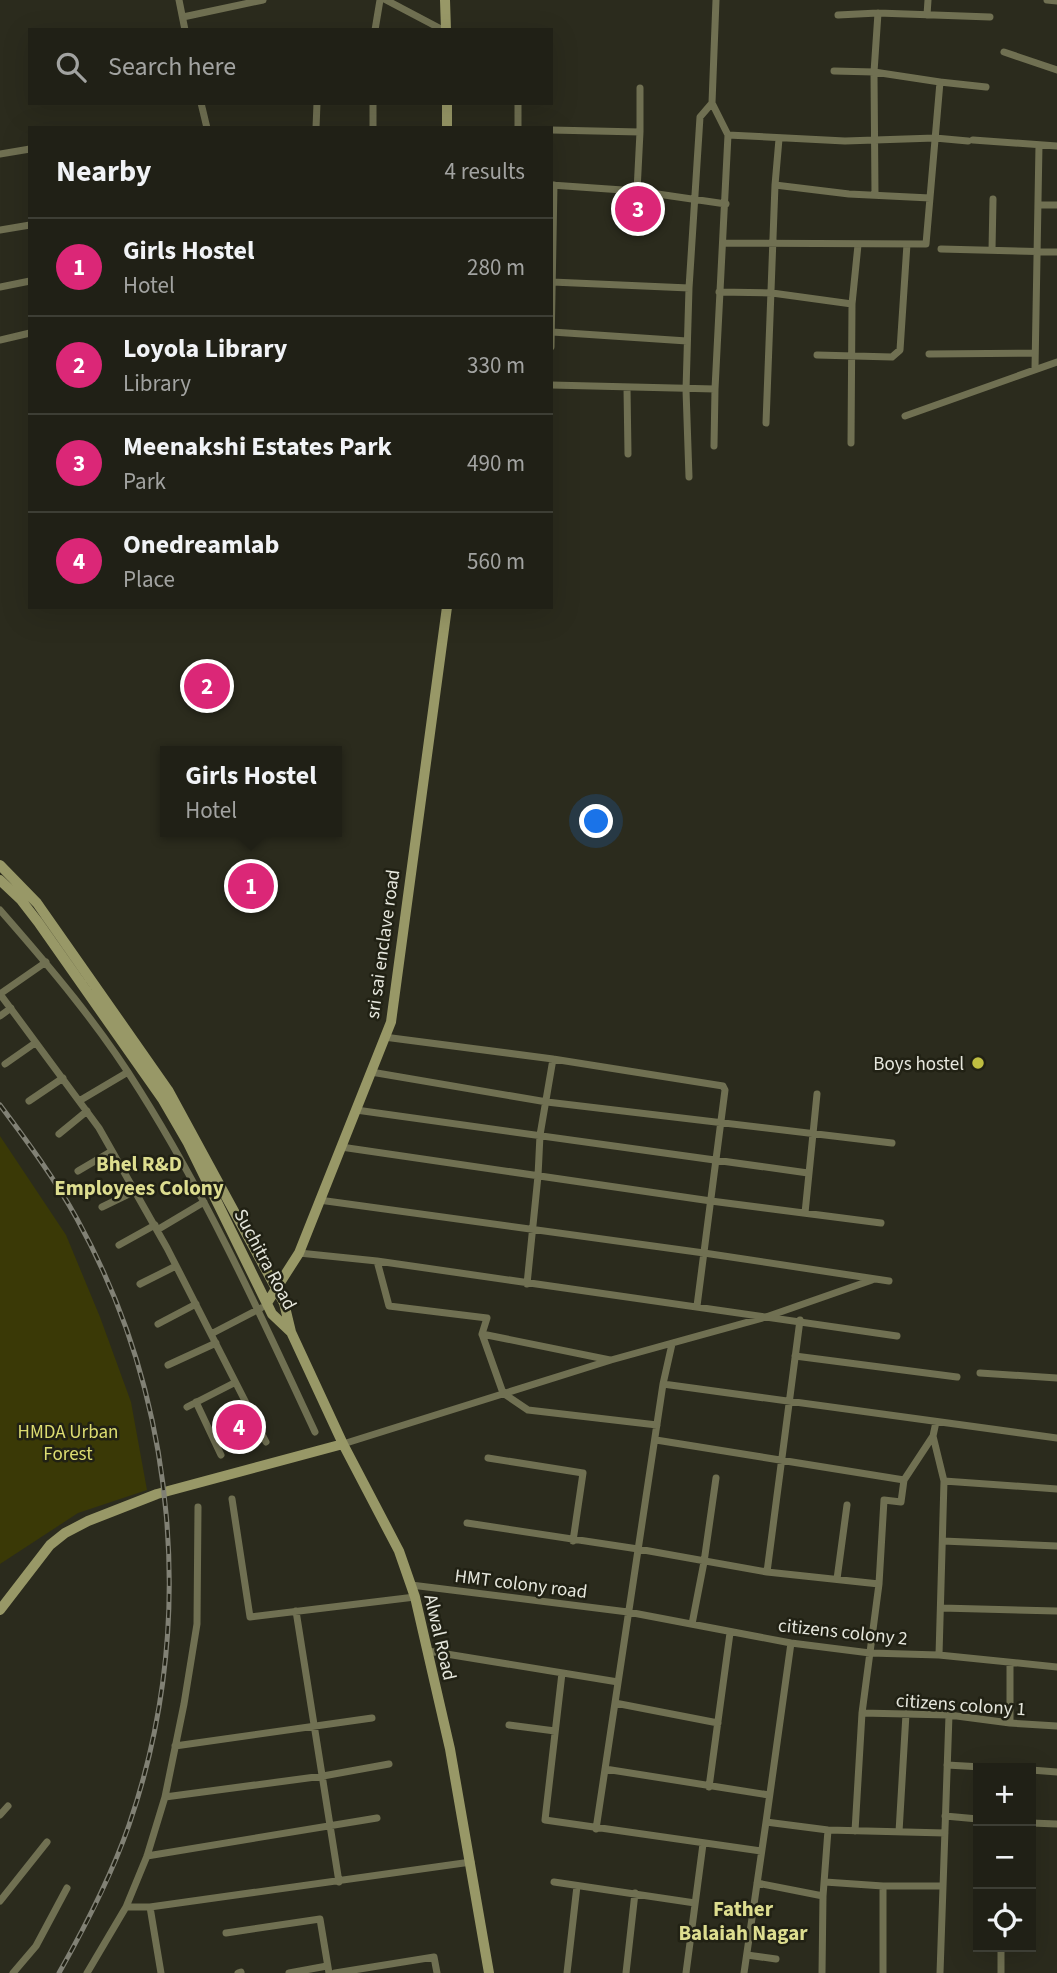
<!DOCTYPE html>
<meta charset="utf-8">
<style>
body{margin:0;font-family:"Source Sans 3",sans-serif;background:#2d2d23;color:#f1f3f6}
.controls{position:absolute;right:21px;bottom:21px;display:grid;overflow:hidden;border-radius:0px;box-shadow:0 7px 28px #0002}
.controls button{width:63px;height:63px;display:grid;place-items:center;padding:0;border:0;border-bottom:2px solid #3d3e35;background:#202016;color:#f1f3f6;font:35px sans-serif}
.you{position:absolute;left:597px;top:822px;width:24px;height:24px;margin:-18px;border:5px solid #fff;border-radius:50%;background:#1a73e8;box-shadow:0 0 0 10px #1a73e833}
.badge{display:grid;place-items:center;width:46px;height:46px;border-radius:50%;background:#db2777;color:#fff;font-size:23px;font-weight:700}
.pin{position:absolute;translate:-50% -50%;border:4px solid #fff;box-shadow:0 2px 7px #0006}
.popup{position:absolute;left:160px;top:746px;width:182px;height:91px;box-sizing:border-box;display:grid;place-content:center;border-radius:0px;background:#202016;filter:drop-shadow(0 2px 5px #0005);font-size:23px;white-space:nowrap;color:#a2a3a1}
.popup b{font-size:26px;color:#f1f3f6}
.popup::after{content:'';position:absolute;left:50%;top:100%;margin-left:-14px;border:14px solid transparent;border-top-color:#202016}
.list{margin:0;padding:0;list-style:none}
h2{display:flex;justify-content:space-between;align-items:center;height:91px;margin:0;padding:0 28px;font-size:30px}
h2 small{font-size:23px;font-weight:400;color:#a2a3a1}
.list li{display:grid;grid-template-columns:46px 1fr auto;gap:21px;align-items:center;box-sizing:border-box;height:98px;padding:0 28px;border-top:2px solid #3d3e35}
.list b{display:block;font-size:26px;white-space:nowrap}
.list p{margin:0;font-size:23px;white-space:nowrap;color:#a2a3a1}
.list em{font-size:23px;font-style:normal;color:#a2a3a1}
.icon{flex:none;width:38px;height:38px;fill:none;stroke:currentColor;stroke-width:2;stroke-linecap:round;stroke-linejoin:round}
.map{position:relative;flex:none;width:1057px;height:1973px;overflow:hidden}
.search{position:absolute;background:#202016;box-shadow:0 7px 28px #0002;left:28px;top:28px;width:525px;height:77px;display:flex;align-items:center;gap:18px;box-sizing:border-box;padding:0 24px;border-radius:0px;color:#a2a3a1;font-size:26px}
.panel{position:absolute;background:#202016;box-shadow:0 7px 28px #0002;left:28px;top:126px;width:525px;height:483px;border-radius:0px}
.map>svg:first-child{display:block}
</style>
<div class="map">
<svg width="1057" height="1973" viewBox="0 0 1057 1973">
<rect width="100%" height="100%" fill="#2b2b1d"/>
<path fill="#3a3906" d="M 0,1136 L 66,1235 L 100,1317 L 131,1402 L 147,1490 L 78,1513 L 0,1564 Z"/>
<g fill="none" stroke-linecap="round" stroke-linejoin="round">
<path stroke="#707052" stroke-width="7" d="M 179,0 L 185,30
M 386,0 L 443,30
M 1047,0 L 1057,1
M 838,15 L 878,13 L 990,17
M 927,15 L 928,0
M 183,17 L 263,0
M 375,30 L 380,0
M 1004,52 L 1057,70
M 940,82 L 986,87
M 201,103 L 207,128
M 518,103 L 518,128
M 316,128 L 317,103
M 373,128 L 373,103
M 551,130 L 640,132 L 637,191
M 640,132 L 640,88
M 728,135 L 845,141 L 935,138 L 968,141
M 973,140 L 1057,146
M 0,154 L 30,149
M 551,185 L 637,191 L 726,204
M 775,185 L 849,194 L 930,198
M 875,195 L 874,72 L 878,13
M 1038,205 L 1057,205
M 0,230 L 30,225
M 723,243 L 926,244 L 940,82 L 874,72 L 834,71
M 941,249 L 1057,252
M 992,250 L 993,199
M 552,282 L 689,288
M 0,287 L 30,281
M 719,292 L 772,293 L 852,304
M 552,332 L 687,341
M 0,340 L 30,333
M 551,347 L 554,185
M 929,354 L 1035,353
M 817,355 L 892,357 L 900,350 L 907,244
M 1035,369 L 1039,145
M 551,385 L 715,389 L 728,135 L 712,103 L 716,0
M 627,388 L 628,454
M 905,416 L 1057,362
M 766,423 L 775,185 L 779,139
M 851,443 L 852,304 L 858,245
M 714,446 L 715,389
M 689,477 L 686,390 L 689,288 L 700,117 L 712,103
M 0,910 C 50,967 100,1026 140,1091 C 208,1199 261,1316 315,1432
M 46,962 L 0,994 L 99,1128 L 167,1248 L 266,1442
M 0,1016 L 11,1008
M 384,1037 L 553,1059 L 723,1086 L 725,1090 L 697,1306
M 5,1064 L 35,1043
M 371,1072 L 547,1102 L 892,1143
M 29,1101 L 63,1078
M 79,1101 L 128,1072
M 356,1110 L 808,1173
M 59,1134 L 87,1111
M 341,1147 L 711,1201 L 881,1223
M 78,1171 L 112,1151
M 319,1200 L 704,1253 L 889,1281
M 102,1207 L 135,1191
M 805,1213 L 817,1094
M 157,1230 L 204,1202
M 119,1245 L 155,1225
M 299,1253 L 377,1261 L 897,1336
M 377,1261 L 389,1306 L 487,1318 L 482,1334 L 503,1393 L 528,1410 L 657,1425
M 140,1284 L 176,1266
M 527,1284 L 538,1176 L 540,1135 L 553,1059
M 158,1324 L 196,1304
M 211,1334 L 261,1308
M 482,1334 L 610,1360
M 795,1356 L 957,1377
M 168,1365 L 216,1343
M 980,1373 L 1057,1378
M 663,1384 L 1057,1438
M 196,1402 L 221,1455
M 187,1407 L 234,1383
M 933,1436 L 944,1481 L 939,1655
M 656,1440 L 904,1480
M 343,1444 L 611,1360 L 766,1317 L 872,1280
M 488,1458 L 583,1473 L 573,1541
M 944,1481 L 1057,1489
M 232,1499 L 250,1617 L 415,1597
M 198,1507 L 197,1624 L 184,1704 L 165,1797 L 147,1856 L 126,1907 L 150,1907 L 471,1862
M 467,1523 L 638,1549 L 767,1572 L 879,1584
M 943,1541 L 1057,1546
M 767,1572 L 800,1320
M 837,1579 L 847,1505
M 411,1585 L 628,1612 L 791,1643 L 870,1653 L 939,1655 L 1057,1667
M 941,1608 L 1057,1611
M 296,1611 L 339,1882
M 692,1624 L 704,1562 L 716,1478
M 428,1651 L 618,1682
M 1010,1664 L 1010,1723
M 562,1673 L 545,1820 L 761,1851
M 615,1703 L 718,1723
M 862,1713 L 949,1715 L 1010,1723 L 1057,1726
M 509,1725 L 555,1731
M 175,1746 L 372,1718
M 947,1765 L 999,1768
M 605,1769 L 769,1795
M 1031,1770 L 1057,1772
M 709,1787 L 730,1633
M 165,1797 L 323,1776 L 389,1764
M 0,1815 L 8,1806
M 945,1816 L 978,1819
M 766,1822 L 791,1643
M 1031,1823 L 1057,1824
M 596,1829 L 663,1384 L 672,1344
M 855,1831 L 862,1713 L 879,1584 L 884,1500 L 901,1502 L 904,1480 L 933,1436 L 936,1422
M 899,1832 L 906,1714
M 147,1856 L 377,1818
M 554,1882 L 695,1903
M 825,1882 L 883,1886 L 943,1886
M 757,1883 L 823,1896
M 0,1901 L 47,1842
M 150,1907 L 161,1973
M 226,1933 L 320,1919 L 329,1973
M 1001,1947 L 1001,1973
M 747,1955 L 776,1959
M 13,1973 L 36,1946 L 67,1888
M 87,1973 L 126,1907
M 238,1973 L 241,1972
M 289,1973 L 327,1966
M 335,1973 L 434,1957 L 437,1973
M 567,1973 L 577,1886
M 626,1973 L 635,1893
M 686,1973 L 703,1844
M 744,1973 L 766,1822 L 828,1830 L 945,1833
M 822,1973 L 823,1896 L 828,1830
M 883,1973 L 883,1886
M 940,1973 L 949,1715"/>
<path stroke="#989867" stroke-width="10" d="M 445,0 L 446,30
M 447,103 L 447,128
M 0,865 L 37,903 L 168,1090 L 284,1303 L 291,1332 L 343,1444 L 399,1551 L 415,1597 L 450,1749 L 489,1973
M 0,880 L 21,900 L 38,922 L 163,1100 L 188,1143 L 272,1314 L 291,1332
M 267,1303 L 299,1253 L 391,1022 L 447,607
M 0,1610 L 50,1545 L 65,1533 L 88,1521 L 157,1494 L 343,1444"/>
<g stroke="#818175" stroke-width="5">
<path id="rail" d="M 0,1105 C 27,1141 55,1179 77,1219 C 178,1402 197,1627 129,1825 C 111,1877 86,1925 59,1973"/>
</g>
<use href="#rail" stroke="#212114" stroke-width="2.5" stroke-dasharray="8" stroke-linecap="butt"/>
</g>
<circle fill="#bfbe41" stroke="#212114" stroke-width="2.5" cx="978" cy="1063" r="7"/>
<g text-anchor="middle" stroke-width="5" stroke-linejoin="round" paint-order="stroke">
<g font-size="19" fill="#e6e7dd" stroke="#212114">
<text transform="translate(382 944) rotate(-82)" y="7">sri sai enclave road</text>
<text transform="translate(266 1259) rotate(62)" y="7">Suchitra Road</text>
<text transform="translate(521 1583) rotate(7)" y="7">HMT colony road</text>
<text transform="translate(843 1631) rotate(6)" y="7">citizens colony 2</text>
<text transform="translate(441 1637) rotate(77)" y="7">Alwal Road</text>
<text transform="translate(961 1704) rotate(4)" y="7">citizens colony 1</text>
</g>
<g font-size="19" fill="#e6e7dd" stroke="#212114" text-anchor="end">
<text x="964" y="1070">Boys hostel</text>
</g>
<g font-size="19" fill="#dddd71" stroke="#212114">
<text x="68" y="1438">HMDA Urban<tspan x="68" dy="22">Forest</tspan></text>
</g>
<g font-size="21" font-weight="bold" fill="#dddd8f" stroke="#212114">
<text x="139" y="1171">Bhel R&amp;D<tspan x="139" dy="24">Employees Colony</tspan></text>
<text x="743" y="1916">Father<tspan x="743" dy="24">Balaiah Nagar</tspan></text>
</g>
</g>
</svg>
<div class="controls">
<button>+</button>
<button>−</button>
<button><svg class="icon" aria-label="locate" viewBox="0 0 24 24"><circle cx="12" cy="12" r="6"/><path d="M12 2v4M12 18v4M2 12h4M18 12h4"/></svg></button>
</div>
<div class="you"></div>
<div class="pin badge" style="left:251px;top:886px">1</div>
<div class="popup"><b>Girls Hostel</b>Hotel</div>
<div class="pin badge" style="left:207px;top:686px">2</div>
<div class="pin badge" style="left:638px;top:209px">3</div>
<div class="pin badge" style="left:239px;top:1427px">4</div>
<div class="search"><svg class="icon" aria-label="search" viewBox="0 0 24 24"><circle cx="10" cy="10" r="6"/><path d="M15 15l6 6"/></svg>Search here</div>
<section class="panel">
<h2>Nearby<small>4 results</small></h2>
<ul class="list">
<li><span class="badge">1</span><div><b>Girls Hostel</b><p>Hotel</p></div><em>280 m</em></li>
<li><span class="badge">2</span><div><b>Loyola Library</b><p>Library</p></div><em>330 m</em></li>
<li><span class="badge">3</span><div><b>Meenakshi Estates Park</b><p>Park</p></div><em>490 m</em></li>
<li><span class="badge">4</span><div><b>Onedreamlab</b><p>Place</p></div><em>560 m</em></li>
</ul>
</section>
</div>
